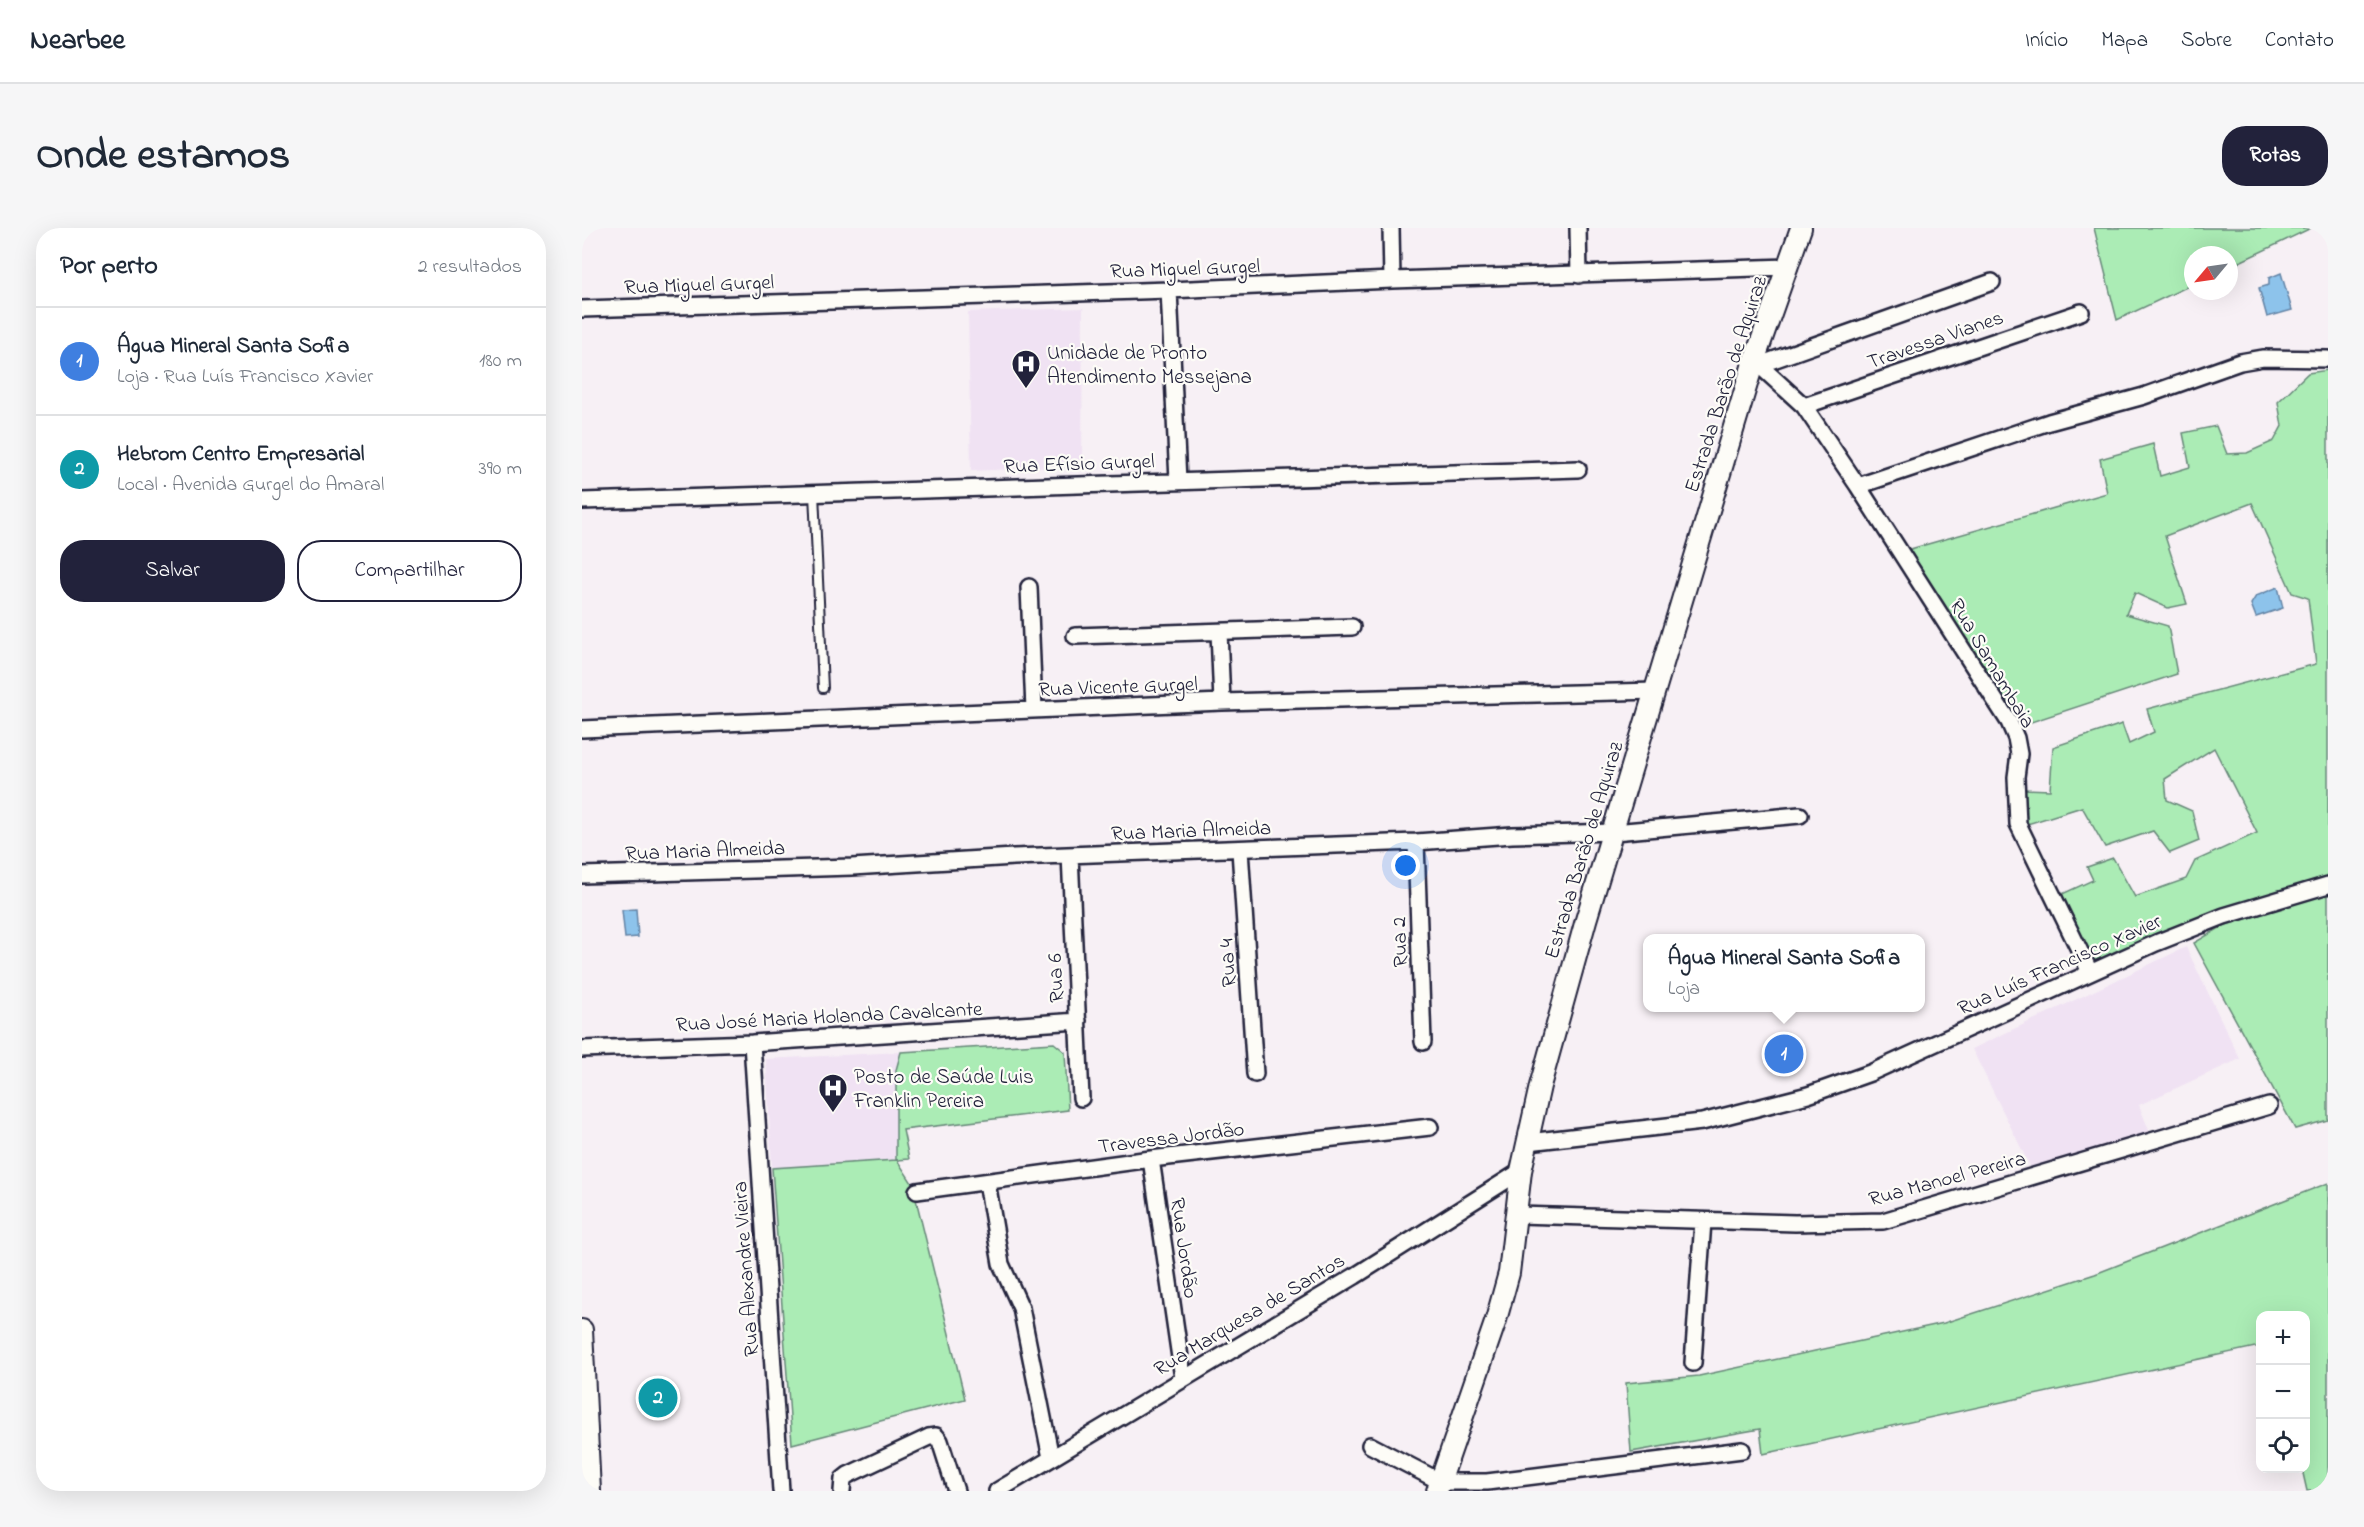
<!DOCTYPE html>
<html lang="pt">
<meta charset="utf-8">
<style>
body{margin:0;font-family:"Indie Flower",sans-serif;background:#f6f6f7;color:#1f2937}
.controls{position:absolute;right:18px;bottom:18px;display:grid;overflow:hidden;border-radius:12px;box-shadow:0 6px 24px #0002}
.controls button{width:54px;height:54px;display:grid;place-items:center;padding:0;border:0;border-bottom:2px solid #e0e1e3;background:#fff;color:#1f2937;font:30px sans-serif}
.compass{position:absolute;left:1602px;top:18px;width:54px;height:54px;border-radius:50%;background:#fff;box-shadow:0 6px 24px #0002;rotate:241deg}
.you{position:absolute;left:824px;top:638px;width:21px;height:21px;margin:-15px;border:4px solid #fff;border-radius:50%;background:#1a73e8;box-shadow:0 0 0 9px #1a73e833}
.badge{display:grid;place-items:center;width:39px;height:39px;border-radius:50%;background:#22223b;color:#fff;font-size:20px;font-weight:700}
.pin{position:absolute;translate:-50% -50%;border:3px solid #fff;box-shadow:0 2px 6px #0006}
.popup{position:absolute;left:1061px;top:706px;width:282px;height:78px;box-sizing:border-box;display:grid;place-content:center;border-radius:12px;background:#fff;filter:drop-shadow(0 2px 4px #0005);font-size:20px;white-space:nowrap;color:#747a83}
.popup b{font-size:22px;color:#1f2937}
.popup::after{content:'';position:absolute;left:50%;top:100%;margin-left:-12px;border:12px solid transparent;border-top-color:#fff}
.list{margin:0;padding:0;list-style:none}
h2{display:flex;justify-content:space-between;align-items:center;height:78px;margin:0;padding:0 24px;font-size:26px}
h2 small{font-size:20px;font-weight:400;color:#747a83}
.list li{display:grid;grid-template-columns:39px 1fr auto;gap:18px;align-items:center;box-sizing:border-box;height:108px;padding:0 24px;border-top:2px solid #e0e1e3}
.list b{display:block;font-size:22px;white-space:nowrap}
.list p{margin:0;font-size:20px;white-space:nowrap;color:#747a83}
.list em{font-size:20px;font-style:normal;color:#747a83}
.actions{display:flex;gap:12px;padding:18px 24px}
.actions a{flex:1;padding:14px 0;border:2px solid #22223b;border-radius:24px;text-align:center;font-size:21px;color:#22223b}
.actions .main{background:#22223b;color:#fff}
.icon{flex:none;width:33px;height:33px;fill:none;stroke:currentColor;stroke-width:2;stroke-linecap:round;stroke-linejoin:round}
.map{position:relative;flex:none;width:1746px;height:1263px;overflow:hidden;border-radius:24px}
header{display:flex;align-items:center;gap:36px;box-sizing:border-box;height:84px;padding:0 30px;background:#fff;border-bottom:2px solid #e0e1e3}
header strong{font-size:28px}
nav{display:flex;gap:33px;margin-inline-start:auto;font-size:21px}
.intro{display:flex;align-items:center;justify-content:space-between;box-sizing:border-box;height:144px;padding:0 36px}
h1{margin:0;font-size:42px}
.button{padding:15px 27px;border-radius:24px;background:#22223b;color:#fff;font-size:21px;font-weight:700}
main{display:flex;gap:36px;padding:0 36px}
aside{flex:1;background:#fff;border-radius:24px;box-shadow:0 6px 24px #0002}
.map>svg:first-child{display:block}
</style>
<header>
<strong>Nearbee</strong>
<nav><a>Início</a><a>Mapa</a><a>Sobre</a><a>Contato</a></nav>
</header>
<div class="intro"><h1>Onde estamos</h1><a class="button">Rotas</a></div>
<main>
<aside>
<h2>Por perto<small>2 resultados</small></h2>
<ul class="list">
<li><span class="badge" style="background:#3f7fe0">1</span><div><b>Água Mineral Santa Sofia</b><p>Loja · Rua Luís Francisco Xavier</p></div><em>180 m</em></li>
<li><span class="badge" style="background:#0f9aa8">2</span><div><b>Hebrom Centro Empresarial</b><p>Local · Avenida Gurgel do Amaral</p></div><em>390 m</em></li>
</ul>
<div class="actions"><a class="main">Salvar</a><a>Compartilhar</a></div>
</aside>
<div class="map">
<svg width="1746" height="1263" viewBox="0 0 1746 1263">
<rect width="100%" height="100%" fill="#f7f0f5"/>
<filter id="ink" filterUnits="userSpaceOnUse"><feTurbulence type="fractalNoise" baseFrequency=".0167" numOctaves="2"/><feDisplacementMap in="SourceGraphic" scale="12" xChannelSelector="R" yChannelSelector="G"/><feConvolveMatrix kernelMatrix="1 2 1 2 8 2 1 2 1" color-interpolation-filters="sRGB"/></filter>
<g filter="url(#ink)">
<path fill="#f0e2f3" d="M 501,80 L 500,238 L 389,243 L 386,84 Z
M 1604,719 L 1658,831 L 1557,877 L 1568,905 L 1449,940 L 1390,821 Z
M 319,824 L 314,842 L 314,932 L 190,940 L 184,831 Z"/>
<path fill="#abecb5" stroke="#668778" stroke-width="1.5" d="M 1512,0 L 1729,0 L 1647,39 L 1647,27 L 1611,27 L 1611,56 L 1535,92 Z
M 1746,142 L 1746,651 L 1510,739 L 1478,667 L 1511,652 L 1505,639 L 1531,630 L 1553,669 L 1604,651 L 1613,633 L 1675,605 L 1632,520 L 1583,551 L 1585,572 L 1610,583 L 1617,613 L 1588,625 L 1571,603 L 1523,619 L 1500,579 L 1442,597 L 1442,561 L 1468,562 L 1471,519 L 1540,496 L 1547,516 L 1572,504 L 1565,481 L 1734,436 L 1726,370 L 1710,365 L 1670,275 L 1583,308 L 1605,376 L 1586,380 L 1553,365 L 1544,386 L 1586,398 L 1595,446 L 1437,498 L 1325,322 L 1525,265 L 1518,231 L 1571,216 L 1578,248 L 1608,239 L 1601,205 L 1634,198 L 1645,226 L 1665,225 L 1692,213 L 1700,198 L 1696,174 L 1726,145 Z
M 1746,665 L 1746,892 L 1713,901 L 1612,715 L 1641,698 Z
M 472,815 L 483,824 L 486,882 L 321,902 L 327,931 L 315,932 L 330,955 L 383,1171 L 210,1216 L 190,940 L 314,932 L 314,842 L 319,824 Z
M 1746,955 L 1746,1263 L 1725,1263 L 1720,1241 L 1724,1240 L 1724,1088 L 1678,1088 L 1678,1118 L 1181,1226 L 1178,1201 L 1049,1224 L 1044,1155 L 1117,1148 L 1362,1095 L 1513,1046 Z"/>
<path fill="#8dc3eb" stroke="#6283a5" stroke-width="1.5" d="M 1699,45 L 1710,82 L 1685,89 L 1677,60 L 1687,57 L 1687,50 Z
M 1696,359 L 1701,380 L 1674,389 L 1669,376 L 1674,368 Z
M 54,681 L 56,709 L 43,710 L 40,682 Z"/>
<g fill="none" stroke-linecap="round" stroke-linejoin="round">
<g stroke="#22223b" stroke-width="12">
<path id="service" d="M 232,265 L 241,460"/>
</g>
<g stroke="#22223b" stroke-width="20">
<path id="minor" d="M 809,0 L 810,52
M 996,0 L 997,47
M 587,62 L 596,253
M 0,81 L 587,62 L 810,52 L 1207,39
M 1177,137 L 1410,54
M 1170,139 L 1177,137 L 1222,178 L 1276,258 L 1427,494 L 1434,510 L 1437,526 L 1434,549 L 1436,596 L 1508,744
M 1222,178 L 1499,84
M 1276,258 L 1467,194 L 1562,168 L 1658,134 L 1681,130 L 1746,131
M 0,273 L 996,241
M 447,359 L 452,482
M 637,404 L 640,474
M 493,408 L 770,399
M 0,501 L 640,474 L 1074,463
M 834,614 L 841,814
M 658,622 L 673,846
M 488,627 L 499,870
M 0,647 L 270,639 L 432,629 L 834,614 L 930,607 L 1032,604 L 1218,587
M 170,815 L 199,1263
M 0,821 L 170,815 L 496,793
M 946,914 L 1120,894 L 1226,867 L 1288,845 L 1574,715 L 1642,688 L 1746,657
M 569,931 L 601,1150
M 405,954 L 419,1036 L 439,1080 L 469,1230
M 335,963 L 569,931 L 848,899
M 936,987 L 1213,995 L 1301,993 L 1687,878
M 1111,1135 L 1121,993
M 788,1217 L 859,1254 L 905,1254 L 1160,1222
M 260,1263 L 261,1251 L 266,1247 L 347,1209 L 354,1208 L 358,1213 L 374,1263
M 415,1263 L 773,1048 L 939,943"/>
</g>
<g stroke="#22223b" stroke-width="24">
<path id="tertiary" d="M 0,1102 L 8,1263
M 855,1263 L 914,1092 L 927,1045 L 939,943 L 958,858 L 1004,692 L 1170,139 L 1219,0"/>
</g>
<use href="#service" stroke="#fdfcf7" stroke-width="8"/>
<use href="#minor" stroke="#fdfcf7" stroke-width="15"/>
<use href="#tertiary" stroke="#fdfcf7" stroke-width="20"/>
</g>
</g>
<defs>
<g id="hospital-pin" transform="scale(1.5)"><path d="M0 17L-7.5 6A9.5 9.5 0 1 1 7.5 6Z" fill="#22223b" stroke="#fdfcf7"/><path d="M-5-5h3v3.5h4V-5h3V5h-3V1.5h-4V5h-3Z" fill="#fff"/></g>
</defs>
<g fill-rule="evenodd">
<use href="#hospital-pin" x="444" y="136"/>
<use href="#hospital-pin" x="251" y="860"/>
</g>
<g text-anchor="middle" stroke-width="4.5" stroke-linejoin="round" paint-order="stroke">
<g font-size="21" fill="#22223b" stroke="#fdfcf7">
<text transform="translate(603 40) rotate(-2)" y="7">Rua Miguel Gurgel</text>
<text transform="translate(117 56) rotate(-2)" y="7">Rua Miguel Gurgel</text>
<text transform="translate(1353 111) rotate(-19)" y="7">Travessa Vianes</text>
<text transform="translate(1143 156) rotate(-72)" y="7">Estrada Barão de Aquiraz</text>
<text transform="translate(497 235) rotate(-2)" y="7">Rua Efísio Gurgel</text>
<text transform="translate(1411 435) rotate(59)" y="7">Rua Samambaia</text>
<text transform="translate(536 458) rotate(-2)" y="7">Rua Vicente Gurgel</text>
<text transform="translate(609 602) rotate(-2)" y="7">Rua Maria Almeida</text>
<text transform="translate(123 622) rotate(-2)" y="7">Rua Maria Almeida</text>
<text transform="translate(1001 622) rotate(-73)" y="7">Estrada Barão de Aquiraz</text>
<text transform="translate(817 714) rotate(-92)" y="7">Rua 2</text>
<text transform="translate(645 735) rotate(-94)" y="7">Rua 4</text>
<text transform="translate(1477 736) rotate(-24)" y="7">Rua Luís Francisco Xavier</text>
<text transform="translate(473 750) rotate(-93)" y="7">Rua 6</text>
<text transform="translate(247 788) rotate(-3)" y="7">Rua José Maria Holanda Cavalcante</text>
<text transform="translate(589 909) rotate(-7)" y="7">Travessa Jordão</text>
<text transform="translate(1365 950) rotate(-15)" y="7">Rua Manoel Pereira</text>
<text transform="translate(603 1020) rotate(82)" y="7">Rua Jordão</text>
<text transform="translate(163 1041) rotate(-94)" y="7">Rua Alexandre Vieira</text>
<text transform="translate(667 1086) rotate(-31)" y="7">Rua Marquesa de Santos</text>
</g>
<g font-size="21" fill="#22223b" stroke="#fdfcf7" text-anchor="start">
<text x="465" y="131">Unidade de Pronto<tspan x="465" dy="24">Atendimento Messejana</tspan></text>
<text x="272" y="855">Posto de Saúde Luis<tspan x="272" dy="24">Franklin Pereira</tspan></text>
</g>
</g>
</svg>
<div class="controls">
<button>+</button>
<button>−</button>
<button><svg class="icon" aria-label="locate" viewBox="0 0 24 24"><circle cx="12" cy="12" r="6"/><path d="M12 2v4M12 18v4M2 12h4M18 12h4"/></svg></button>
</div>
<svg class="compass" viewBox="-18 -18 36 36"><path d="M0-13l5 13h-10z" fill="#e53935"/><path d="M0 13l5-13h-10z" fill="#747a83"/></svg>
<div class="you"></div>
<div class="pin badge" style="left:1202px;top:826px;background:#3f7fe0">1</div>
<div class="popup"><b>Água Mineral Santa Sofia</b>Loja</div>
<div class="pin badge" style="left:76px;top:1170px;background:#0f9aa8">2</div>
</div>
</main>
